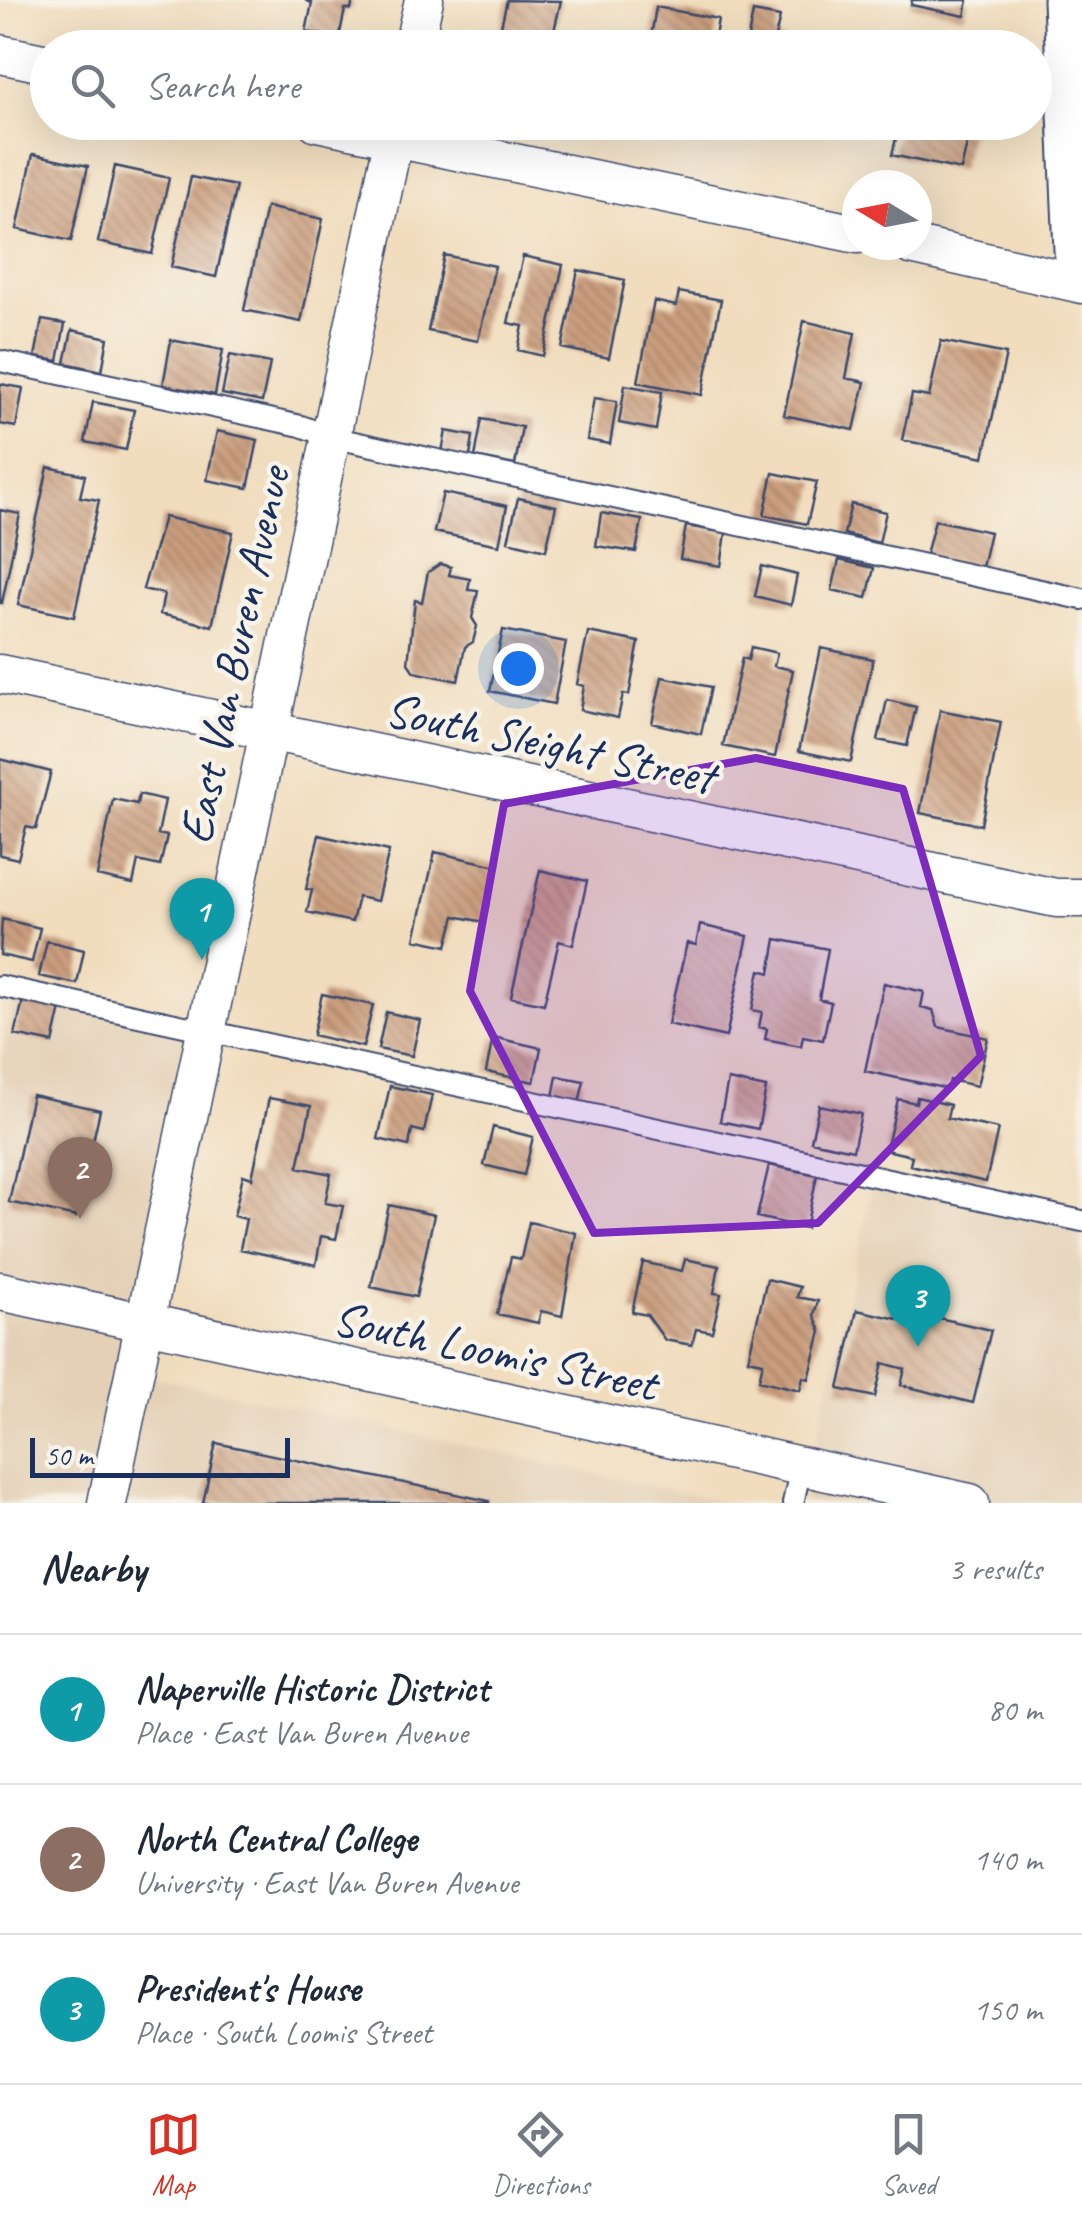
<!DOCTYPE html>
<meta charset="utf-8">
<style>
body{margin:0;font-family:Caveat,sans-serif;background:#f2f2f3;color:#1f2937}
.compass{position:absolute;left:842px;top:170px;width:90px;height:90px;border-radius:50%;background:#fff;box-shadow:0 10px 40px #0002;rotate:280deg}
.scale{position:absolute;left:30px;bottom:25px;width:260px;box-sizing:border-box;padding-left:10px;border:5px solid #1b2f5e;border-top:0;font-size:28px;line-height:35px;white-space:nowrap;color:#1b2f5e;-webkit-text-stroke:8px #f7f3e8;paint-order:stroke}
.you{position:absolute;left:518px;top:668px;width:35px;height:35px;margin:-25px;border:8px solid #fff;border-radius:50%;background:#1a73e8;box-shadow:0 0 0 15px #1a73e833}
.badge{display:grid;place-items:center;width:65px;height:65px;border-radius:50%;background:#d93025;color:#fff;font-size:32px;font-weight:700}
.pin{position:absolute;translate:-50% -82px;filter:drop-shadow(0 2px 5px #0008)}
.pin::after{content:'';position:absolute;top:52px;width:35px;height:30px;background:inherit;clip-path:polygon(0 0,100% 0,50% 100%)}
.list{margin:0;padding:0;list-style:none}
h2{display:flex;justify-content:space-between;align-items:center;height:130px;margin:0;padding:0 40px;font-size:42px}
h2 small{font-size:32px;font-weight:400;color:#747a83}
.list li{display:grid;grid-template-columns:65px 1fr auto;gap:30px;align-items:center;box-sizing:border-box;height:150px;padding:0 40px;border-top:2px solid #e0e1e3}
.list b{display:block;font-size:38px;white-space:nowrap}
.list p{margin:0;font-size:32px;white-space:nowrap;color:#747a83}
.list em{font-size:32px;font-style:normal;color:#747a83}
.icon{flex:none;width:55px;height:55px;fill:none;stroke:currentColor;stroke-width:2;stroke-linecap:round;stroke-linejoin:round}
.map{position:relative;flex:none;width:1082px;height:1503px;overflow:hidden}
.search{position:absolute;background:#fff;box-shadow:0 10px 40px #0002;left:30px;right:30px;top:30px;height:110px;display:flex;align-items:center;gap:25px;box-sizing:border-box;padding:0 35px;border-radius:55px;color:#747a83;font-size:38px}
.sheet{height:580px;background:#fff}
nav{display:flex;justify-content:space-around;align-items:center;box-sizing:border-box;height:140px;border-top:2px solid #e0e1e3;background:#fff;font-size:28px;color:#747a83}
nav a{display:grid;justify-items:center;gap:5px}
nav .on{color:#d93025}
.map>svg:first-child{display:block}
</style>
<div class="map">
<svg width="1082" height="1503" viewBox="0 0 1082 1503">
<defs>
<pattern id="building-back-hatch" width="6" height="6" patternUnits="userSpaceOnUse" patternTransform="scale(2.5)"><rect width="6" height="6" fill="#cb9e7e"/><path d="M-1 5l2 2M0 0l6 6M5-1l2 2" fill="none" stroke="#a4816a"/></pattern>
</defs>
<rect width="100%" height="100%" fill="#f7f3e8"/>
<filter id="ink" filterUnits="userSpaceOnUse"><feTurbulence type="fractalNoise" baseFrequency=".01" numOctaves="2"/><feDisplacementMap in="SourceGraphic" scale="20" xChannelSelector="R" yChannelSelector="G"/><feConvolveMatrix kernelMatrix="1 2 1 2 8 2 1 2 1" color-interpolation-filters="sRGB"/></filter>
<filter id="wash" filterUnits="userSpaceOnUse"><feTurbulence type="fractalNoise" baseFrequency=".0048" numOctaves="4" result="noise"/><feDisplacementMap in="SourceGraphic" scale="40" xChannelSelector="R" yChannelSelector="G"/><feGaussianBlur stdDeviation="2.25" result="paint"/><feColorMatrix in="noise" values="0 0 0 0 0 0 0 0 0 0 0 0 0 0 0 0 0 1.4 0 .05"/><feComposite in="paint" operator="in"/></filter>
<g filter="url(#wash)">
<rect width="100%" height="100%" fill="#f1ddbe"/>
<path fill="#e4d0b6" d="M 15,997 L 199,1036 L 127,1371 L 728,1503 L 0,1503 L 0,1067 Z
M 874,1182 L 1082,1230 L 1082,1503 L 803,1503 Z"/>
<g id="blocks">
<path fill="url(#building-back-hatch)" d="M 305,0 L 353,0 L 351,10 L 345,9 L 339,38 L 306,32 L 312,3 Z
M 507,0 L 561,1 L 550,48 L 496,48 Z
M 912,0 L 968,0 L 965,16 L 911,5 Z
M 656,7 L 718,19 L 713,48 L 625,48 L 628,33 L 651,37 Z
M 753,12 L 780,17 L 775,37 L 808,48 L 746,48 Z
M 900,122 L 972,122 L 961,170 L 892,155 Z
M 33,154 L 88,166 L 71,241 L 17,229 Z
M 115,166 L 169,178 L 152,254 L 98,242 Z
M 191,177 L 236,186 L 216,277 L 171,267 Z
M 266,207 L 323,219 L 301,322 L 244,310 Z
M 444,255 L 495,266 L 478,341 L 428,331 Z
M 523,256 L 563,265 L 543,356 L 518,350 L 523,326 L 508,323 Z
M 578,270 L 625,280 L 609,358 L 562,348 Z
M 679,292 L 721,300 L 702,395 L 638,382 L 654,301 L 676,306 Z
M 42,320 L 65,324 L 58,361 L 35,357 Z
M 804,321 L 855,333 L 846,378 L 865,382 L 854,430 L 784,415 Z
M 72,330 L 108,338 L 102,371 L 65,363 Z
M 171,340 L 223,350 L 215,395 L 163,385 Z
M 941,341 L 1006,354 L 984,457 L 902,440 L 912,394 L 929,397 Z
M 230,355 L 270,363 L 262,402 L 222,394 Z
M 0,384 L 23,388 L 16,427 L 0,424 Z
M 625,385 L 662,392 L 656,430 L 619,423 Z
M 594,398 L 617,401 L 610,444 L 587,440 Z
M 93,402 L 134,410 L 126,450 L 85,442 Z
M 482,419 L 522,427 L 515,465 L 475,457 Z
M 217,431 L 258,440 L 248,488 L 207,480 Z
M 446,431 L 473,436 L 470,457 L 442,452 Z
M 48,467 L 85,475 L 80,497 L 99,500 L 74,617 L 18,605 Z
M 773,473 L 817,482 L 807,524 L 764,515 Z
M 443,493 L 507,506 L 499,545 L 434,532 Z
M 518,498 L 556,506 L 546,550 L 508,541 Z
M 851,504 L 886,512 L 879,543 L 844,534 Z
M 0,510 L 20,514 L 2,603 L 0,603 Z
M 601,513 L 642,520 L 636,552 L 596,546 Z
M 164,517 L 233,532 L 212,626 L 160,614 L 164,594 L 143,589 Z
M 935,520 L 990,532 L 982,567 L 926,555 Z
M 686,526 L 726,533 L 721,566 L 680,559 Z
M 839,560 L 874,568 L 867,598 L 832,590 Z
M 440,564 L 451,567 L 449,575 L 470,579 L 468,590 L 478,591 L 472,618 L 477,626 L 473,642 L 465,647 L 458,681 L 414,672 L 408,663 L 415,600 L 422,602 L 428,572 Z
M 762,566 L 797,575 L 791,605 L 755,596 Z
M 503,630 L 566,642 L 554,704 L 490,691 Z
M 588,632 L 639,642 L 629,695 L 623,694 L 618,718 L 580,710 L 584,686 L 577,684 Z
M 751,647 L 777,653 L 774,666 L 793,670 L 775,757 L 723,746 L 742,658 L 748,660 Z
M 821,648 L 873,659 L 851,762 L 799,751 Z
M 662,677 L 711,687 L 701,734 L 652,723 Z
M 887,700 L 916,707 L 907,746 L 878,740 Z
M 940,710 L 1001,722 L 981,825 L 920,813 Z
M 0,759 L 51,772 L 36,829 L 26,827 L 18,859 L 0,855 Z
M 139,794 L 165,800 L 158,834 L 167,836 L 160,866 L 138,861 L 133,884 L 97,876 L 113,799 L 137,804 Z
M 319,835 L 389,851 L 377,901 L 358,897 L 352,922 L 307,912 L 312,890 L 306,889 Z
M 435,852 L 497,866 L 484,922 L 455,916 L 447,946 L 415,939 Z
M 540,870 L 587,881 L 573,945 L 559,941 L 544,1004 L 511,997 Z
M 2,919 L 40,928 L 32,962 L 0,955 Z
M 700,925 L 748,936 L 726,1037 L 668,1024 L 687,943 L 696,945 Z
M 776,939 L 828,949 L 819,999 L 831,1002 L 823,1040 L 803,1036 L 801,1046 L 765,1039 L 767,1029 L 759,1027 L 762,1012 L 752,1010 L 760,970 L 770,973 Z
M 47,941 L 84,950 L 77,984 L 39,976 Z
M 884,983 L 924,992 L 921,1007 L 933,1010 L 938,1027 L 988,1038 L 977,1086 L 950,1080 L 948,1089 L 865,1071 Z
M 322,994 L 373,1005 L 363,1047 L 313,1035 Z
M 23,1000 L 61,1008 L 53,1043 L 15,1035 Z
M 386,1012 L 420,1020 L 412,1056 L 378,1049 Z
M 493,1037 L 541,1048 L 534,1082 L 486,1072 Z
M 557,1076 L 584,1081 L 579,1103 L 553,1097 Z
M 728,1080 L 766,1088 L 758,1129 L 720,1121 Z
M 390,1086 L 432,1095 L 424,1132 L 412,1129 L 409,1146 L 378,1139 Z
M 32,1095 L 100,1110 L 76,1217 L 9,1202 Z
M 917,1097 L 950,1105 L 947,1118 L 998,1129 L 986,1182 L 910,1165 L 912,1156 L 886,1150 L 898,1099 L 916,1103 Z
M 269,1098 L 311,1106 L 298,1167 L 331,1174 L 325,1203 L 343,1206 L 336,1239 L 321,1236 L 316,1265 L 240,1249 L 246,1219 L 234,1216 L 243,1175 L 252,1178 Z
M 819,1105 L 861,1114 L 853,1150 L 811,1141 Z
M 493,1127 L 533,1137 L 524,1175 L 484,1165 Z
M 769,1165 L 817,1175 L 806,1228 L 757,1217 Z
M 389,1205 L 434,1215 L 416,1297 L 371,1287 Z
M 529,1222 L 576,1233 L 562,1316 L 541,1311 L 538,1323 L 497,1314 L 511,1257 L 521,1259 Z
M 685,1259 L 719,1266 L 714,1293 L 721,1294 L 712,1332 L 696,1329 L 692,1345 L 665,1340 L 647,1315 L 632,1312 L 643,1262 L 682,1271 Z
M 767,1279 L 800,1287 L 797,1297 L 818,1301 L 814,1315 L 821,1331 L 809,1379 L 803,1377 L 800,1390 L 759,1380 L 763,1362 L 748,1359 Z
M 857,1310 L 911,1322 L 913,1312 L 991,1330 L 973,1403 L 901,1385 L 905,1369 L 883,1363 L 875,1397 L 839,1389 Z
M 216,1443 L 489,1501 L 489,1503 L 203,1503 Z"/>
</g>
</g>
<g filter="url(#ink)">
<use href="#blocks" fill-opacity="0" stroke="#3b496c" stroke-width="2.5"/>
<g fill="none" stroke-linecap="round" stroke-linejoin="round">
<g stroke="#3b496c" stroke-width="24">
<path id="service" d="M 0,361 L 301,426 L 331,437 L 1082,599
M 0,986 L 1082,1221
M 793,1503 L 801,1467"/>
</g>
<g stroke="#3b496c" stroke-width="41">
<path id="minor" d="M 413,48 L 424,0
M 0,54 L 48,64
M 317,122 L 857,234
M 911,245 L 1082,284
M 0,674 L 1056,898 L 1082,898
M 0,1291 L 970,1503
M 107,1503 L 397,122"/>
</g>
<g stroke="#3b496c" stroke-width="59">
<path id="secondary" d="M 1071,0 L 1082,250"/>
</g>
<use href="#service" stroke="#fff" stroke-width="20"/>
<use href="#minor" stroke="#fff" stroke-width="38"/>
<use href="#secondary" stroke="#fff" stroke-width="55"/>
</g>
</g>
<path fill="#7b2cbf" fill-opacity="0.2" stroke="#7b2cbf" stroke-width="8" stroke-linejoin="round" d="M 756,758 L 903,789 L 981,1056 L 818,1223 L 594,1233 L 470,991 L 504,804 Z"/>
<g text-anchor="middle" stroke-width="9" stroke-linejoin="round" paint-order="stroke">
<g font-size="48" fill="#1b2f5e" stroke="#f7f3e8">
<text transform="translate(233 655) rotate(-78)" y="17">East Van Buren Avenue</text>
<text transform="translate(550 742) rotate(12)" y="17">South Sleight Street</text>
<text transform="translate(495 1350) rotate(12)" y="17">South Loomis Street</text>
</g>
</g>
</svg>
<svg class="compass" viewBox="-18 -18 36 36"><path d="M0-13l5 13h-10z" fill="#e53935"/><path d="M0 13l5-13h-10z" fill="#747a83"/></svg>
<div class="scale">50 m</div>
<div class="you"></div>
<div class="pin badge" style="left:202px;top:960px;background:#0f9aa8">1</div>
<div class="pin badge" style="left:80px;top:1219px;background:#8d6e63">2</div>
<div class="pin badge" style="left:918px;top:1347px;background:#0f9aa8">3</div>
<div class="search"><svg class="icon" aria-label="search" viewBox="0 0 24 24"><circle cx="10" cy="10" r="6"/><path d="M15 15l6 6"/></svg>Search here</div>
</div>
<section class="sheet">
<h2>Nearby<small>3 results</small></h2>
<ul class="list">
<li><span class="badge" style="background:#0f9aa8">1</span><div><b>Naperville Historic District</b><p>Place · East Van Buren Avenue</p></div><em>80 m</em></li>
<li><span class="badge" style="background:#8d6e63">2</span><div><b>North Central College</b><p>University · East Van Buren Avenue</p></div><em>140 m</em></li>
<li><span class="badge" style="background:#0f9aa8">3</span><div><b>President's House</b><p>Place · South Loomis Street</p></div><em>150 m</em></li>
</ul>
</section>
<nav>
<a class="on"><svg class="icon" aria-label="map" viewBox="0 0 24 24"><path d="M3 6l6-2 6 2 6-2v14l-6 2-6-2-6 2zM9 4v14M15 6v14"/></svg>Map</a>
<a><svg class="icon" aria-label="directions" viewBox="0 0 24 24"><path d="M12 3l9 9-9 9-9-9zM9 14v-3h6M13 9l2 2-2 2"/></svg>Directions</a>
<a><svg class="icon" aria-label="saved" viewBox="0 0 24 24"><path d="M7 4h10v16l-5-4-5 4z"/></svg>Saved</a>
</nav>
